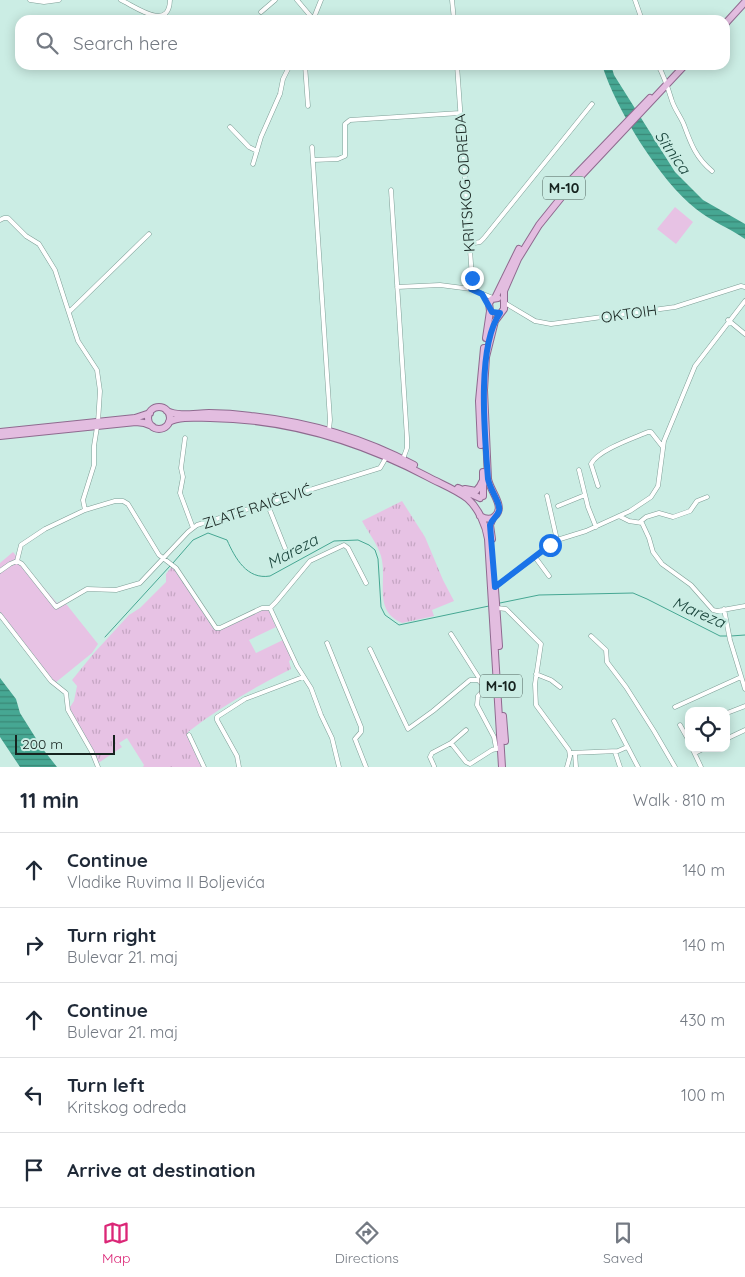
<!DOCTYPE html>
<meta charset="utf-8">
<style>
body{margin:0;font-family:Quicksand,sans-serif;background:#f6f6f7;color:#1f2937}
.controls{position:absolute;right:15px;bottom:15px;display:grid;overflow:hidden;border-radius:10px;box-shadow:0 2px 12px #0003}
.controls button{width:45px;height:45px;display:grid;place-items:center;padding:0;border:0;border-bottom:1px solid #e0e1e3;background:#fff;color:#1f2937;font:25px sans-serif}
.scale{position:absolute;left:15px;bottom:12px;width:100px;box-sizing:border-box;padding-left:5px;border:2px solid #16231f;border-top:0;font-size:14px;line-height:18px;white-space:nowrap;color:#16231f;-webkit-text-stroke:4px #cbede4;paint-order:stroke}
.stop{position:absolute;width:15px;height:15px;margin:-11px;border:4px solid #1a73e8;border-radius:50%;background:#fff}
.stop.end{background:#1a73e8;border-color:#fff;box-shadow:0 1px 5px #0008}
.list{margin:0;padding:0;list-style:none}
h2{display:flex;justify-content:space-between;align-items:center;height:65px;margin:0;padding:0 20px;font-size:21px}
h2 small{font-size:16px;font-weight:400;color:#747a83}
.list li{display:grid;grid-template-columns:32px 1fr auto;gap:15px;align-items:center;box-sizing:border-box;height:75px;padding:0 20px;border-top:1px solid #e0e1e3}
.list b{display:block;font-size:19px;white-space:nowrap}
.list p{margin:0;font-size:16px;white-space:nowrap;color:#747a83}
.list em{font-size:16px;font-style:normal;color:#747a83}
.icon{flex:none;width:28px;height:28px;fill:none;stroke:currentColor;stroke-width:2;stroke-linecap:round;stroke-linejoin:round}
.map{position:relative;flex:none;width:745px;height:767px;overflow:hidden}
.search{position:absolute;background:#fff;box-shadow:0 2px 12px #0003;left:15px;right:15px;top:15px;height:55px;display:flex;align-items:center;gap:12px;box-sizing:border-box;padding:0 18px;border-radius:15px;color:#747a83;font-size:19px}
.sheet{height:440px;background:#fff}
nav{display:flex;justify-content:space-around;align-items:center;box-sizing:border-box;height:70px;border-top:1px solid #e0e1e3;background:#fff;font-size:14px;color:#747a83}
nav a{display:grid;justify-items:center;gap:2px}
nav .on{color:#db2777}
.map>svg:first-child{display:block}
</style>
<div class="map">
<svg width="745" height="767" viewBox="0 0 745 767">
<defs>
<pattern id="grass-tufts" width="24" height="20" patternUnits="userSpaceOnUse" patternTransform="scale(1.25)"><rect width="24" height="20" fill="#e7c2e4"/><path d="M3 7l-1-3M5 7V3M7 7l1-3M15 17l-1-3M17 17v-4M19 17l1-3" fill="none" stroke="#c5a6c3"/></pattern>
<pattern id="water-rules" width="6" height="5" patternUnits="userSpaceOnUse" patternTransform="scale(1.25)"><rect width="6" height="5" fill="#46a793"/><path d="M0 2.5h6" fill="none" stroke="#398877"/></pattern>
</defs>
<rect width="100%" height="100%" fill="#cbede4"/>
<path fill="url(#grass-tufts)" d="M 402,501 L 425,537 L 443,580 L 454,601 L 432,610 L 434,616 L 402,623 C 372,610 388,581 381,556 C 378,545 368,532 362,521 Z
M 173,565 L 213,628 L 217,630 L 262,609 L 268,609 L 276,627 L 249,640 L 256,653 L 283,640 L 292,659 L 289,661 L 291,669 C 255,687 220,707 188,732 L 199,754 L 196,756 L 202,767 L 143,767 L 144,765 L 127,738 L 119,743 L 122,747 L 97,764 L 68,710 L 74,701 L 77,686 L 72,680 L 94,653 L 129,615 L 140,608 L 166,582 L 166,574 Z"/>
<path fill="#e7c2e4" d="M 675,207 L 693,222 L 676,244 L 657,229 Z
M 13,552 L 57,603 L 63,600 L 98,644 L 92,653 L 55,683 L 0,613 L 0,563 Z"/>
<path fill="url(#water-rules)" d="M 602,65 L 611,65 L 614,75 L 675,172 L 703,200 L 745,224 L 745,239 C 729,228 711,221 696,209 C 659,180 616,109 602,65 Z
M 0,678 L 16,699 L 20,713 L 42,748 L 57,767 L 20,767 L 0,737 Z"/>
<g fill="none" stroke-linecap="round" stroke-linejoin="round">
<path stroke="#46a793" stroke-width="1" d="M 173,563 L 193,540 L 208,533 L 227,540 C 235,558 247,580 270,576 L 334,541 L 358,540 L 369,545 L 375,550 L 378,559 L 381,607 L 385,615 L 399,625 L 489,606
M 500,603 L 539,595 L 633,593 L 647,599 L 720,636 L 727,636
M 731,636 L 745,635
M 105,637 L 170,566"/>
<g stroke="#7e9e96" stroke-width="5">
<path id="minor" d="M 30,0 L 44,2 L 59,0
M 121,0 C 136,7 169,32 170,0
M 297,0 L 313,19
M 452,0 L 454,20
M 635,0 L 642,20
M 261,12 L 275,0
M 313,20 L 321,0
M 305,65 L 308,106
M 457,65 L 472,278 L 471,289 L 493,298
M 658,65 C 665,78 668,88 672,101 C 675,110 681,117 684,125 C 691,144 696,158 712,171
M 154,67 L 157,65
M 230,127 L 249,147 L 257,151
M 312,147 L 330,420 L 329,430
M 313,160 L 338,159 L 345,156 L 345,124 L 350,120 L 460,113
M 253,164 L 261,137 L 280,94 L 283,79 L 290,65
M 391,190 L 407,438 L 407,448 L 403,459
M 0,220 L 4,218 L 8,218 L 26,236 L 39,244 L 55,270 L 78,341 L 97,370 L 100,391 L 98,422
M 469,244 L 480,242 L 484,238 L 592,104
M 397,287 L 440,285 L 471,289
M 505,303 L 535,321 L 551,324 L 675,307 L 741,286 L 745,287
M 69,312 L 149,234
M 728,320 L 745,334
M 185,438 L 181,468 L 183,477 L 180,493 L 193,528
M 579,470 L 588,507 L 596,527
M 598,486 L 591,464 C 598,450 634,438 648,432 L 651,432 L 662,446
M 547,496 L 557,540
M 267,503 L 285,548
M 558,506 L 585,495
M 85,510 L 83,500 L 94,465 L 94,446 L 97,427
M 619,516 L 629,521 L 642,523 L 649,538 L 653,552 L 662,564 L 691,585 L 713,610 L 717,611 L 745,606
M 640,522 L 646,517 L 659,513 L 673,517 L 690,511 L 697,501 L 707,497
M 535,557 L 549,576
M 17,561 L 21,545 L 45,529 L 85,510 L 115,501 L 123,501 L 128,504 L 159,555 L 176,568 L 216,628 L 220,628 L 262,608 L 270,608 L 276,602 L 310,561 L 344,545 L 348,548 L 366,583
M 17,561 L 22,564 L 56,607 L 87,589 L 116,590 L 140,583 L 188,532 L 197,525 L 380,468 L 387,456
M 0,571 L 10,564 L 17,561
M 495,587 L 557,540 L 586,531 L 630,511 L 651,497 L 658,486 L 664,441 L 695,366 L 745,301
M 270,608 L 297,666 L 311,688 L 321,715 L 332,738 L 339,767
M 497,608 L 506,609 L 541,644 L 535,684 L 536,705 L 569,750 L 570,756 L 567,767
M 724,609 L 730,640 L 745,689
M 0,615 L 51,681 L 66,693 L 68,710 L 92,752 L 98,767
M 451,634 L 479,678 L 479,681
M 591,636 L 606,650 L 607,662 L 626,687 L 654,731 L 675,767
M 327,643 L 361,727 L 361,732 L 355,739 L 366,767
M 370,649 L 408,729 L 433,711 L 470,680 L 478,680 L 486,688 L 497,688
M 536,674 L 551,680 L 560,687
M 486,688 L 478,696 L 477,705 L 494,737 L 496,748
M 675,707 L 741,677
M 727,713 L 745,706
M 614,721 L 638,767
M 680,725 L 689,741
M 189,735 L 204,767
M 726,739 L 745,730
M 451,743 L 466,730
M 692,748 L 701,767
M 615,752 L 620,767
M 570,753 L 618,751 L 627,747
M 575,753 L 576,767
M 695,753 L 705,748
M 434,766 L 430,757 L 432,753 L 451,743 L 466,762 L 470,764 L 492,750 L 501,748
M 239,767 L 237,756 L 217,720 L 217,717 L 245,699 L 303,677"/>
</g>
<g stroke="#8f6a8f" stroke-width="8">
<path id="primary" d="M 725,24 L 745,2
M 570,181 L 650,98
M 495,298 L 519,249
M 486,338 L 490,311 L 489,303 L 492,299 L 498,298
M148 418a11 11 0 1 1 22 0a11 11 0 1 1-22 0Z
M 167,411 C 179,417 196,413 209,413 C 223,413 237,414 251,416 C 308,422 363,438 414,465
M 169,422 C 180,416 197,418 210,418 C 287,419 360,441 428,477 C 441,484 457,490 468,499 C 479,509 486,526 488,539 L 502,767
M 0,432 L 135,418 L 150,413
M 0,436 L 136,422 L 144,423 L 152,426
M 481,445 L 479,401 L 484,348
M 458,488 L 480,498
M 465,489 L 476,491 L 480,486 L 482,482
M 483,496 L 483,472
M 480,516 C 485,519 491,520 495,516 C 506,507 490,491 488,479 L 484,390 L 486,357 L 495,321 L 504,309 L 504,291 L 518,259 L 539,225 L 564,194 L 685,65
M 492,539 L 490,525 L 493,518
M 495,589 L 499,646
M 503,716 L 505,741"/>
</g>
<use href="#minor" stroke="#fff" stroke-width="4"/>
<use href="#primary" stroke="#e3bde0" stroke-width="6"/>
</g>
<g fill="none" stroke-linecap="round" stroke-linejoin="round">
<path stroke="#1a73e8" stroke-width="6" d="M 472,278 L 471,289 L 482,294 L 492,312 L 500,313 C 476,347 485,438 488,479 C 490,490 501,503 499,511 C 497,517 492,519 490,525 L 495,587 L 550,545"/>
</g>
<g text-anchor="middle" stroke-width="5" stroke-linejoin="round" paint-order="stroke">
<g fill="#cbede4" stroke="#4c605a" stroke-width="1">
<rect x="543" y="176.5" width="42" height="23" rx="4"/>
<rect x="480" y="674.5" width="42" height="23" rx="4"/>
</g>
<g font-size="14" font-weight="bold" fill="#16231f">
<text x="564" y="193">M-10</text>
<text x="501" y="691">M-10</text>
</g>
<g font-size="15" fill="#16231f" stroke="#cbede4">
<text transform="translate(465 183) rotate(-94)" y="5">KRITSKOG ODREDA</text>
<text transform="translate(629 314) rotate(-8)" y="5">OKTOIH</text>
<text transform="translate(257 507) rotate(-18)" y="5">ZLATE RAIČEVIĆ</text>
</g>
<g font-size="16" font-style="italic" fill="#1a453c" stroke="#cbede4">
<text transform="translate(673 152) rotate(55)" y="6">Sitnica</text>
<text transform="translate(292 551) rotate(-28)" y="6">Mareza</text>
<text transform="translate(699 612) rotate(23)" y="6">Mareza</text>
</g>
</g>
</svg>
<div class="controls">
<button><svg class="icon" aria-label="locate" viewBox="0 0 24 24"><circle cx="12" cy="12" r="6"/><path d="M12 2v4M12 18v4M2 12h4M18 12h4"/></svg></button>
</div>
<div class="scale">200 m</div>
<div class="stop" style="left:550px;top:545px"></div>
<div class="stop end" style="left:472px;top:278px"></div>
<div class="search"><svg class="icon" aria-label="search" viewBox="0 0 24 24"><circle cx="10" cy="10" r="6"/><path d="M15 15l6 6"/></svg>Search here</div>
</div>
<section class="sheet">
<h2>11 min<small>Walk · 810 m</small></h2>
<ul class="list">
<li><svg class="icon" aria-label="ahead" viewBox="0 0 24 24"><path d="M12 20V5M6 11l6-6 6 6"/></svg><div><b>Continue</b><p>Vladike Ruvima II Boljevića</p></div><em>140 m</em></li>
<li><svg class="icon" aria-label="right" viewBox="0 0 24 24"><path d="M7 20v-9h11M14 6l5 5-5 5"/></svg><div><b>Turn right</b><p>Bulevar 21. maj</p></div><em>140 m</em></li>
<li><svg class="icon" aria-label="ahead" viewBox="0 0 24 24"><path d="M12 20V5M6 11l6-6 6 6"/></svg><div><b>Continue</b><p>Bulevar 21. maj</p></div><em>430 m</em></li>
<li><svg class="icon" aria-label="left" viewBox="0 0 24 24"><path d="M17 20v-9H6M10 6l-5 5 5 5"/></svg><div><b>Turn left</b><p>Kritskog odreda</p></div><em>100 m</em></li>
<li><svg class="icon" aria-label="arrive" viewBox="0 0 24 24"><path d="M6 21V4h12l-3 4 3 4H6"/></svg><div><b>Arrive at destination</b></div></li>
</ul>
</section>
<nav>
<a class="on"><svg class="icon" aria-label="map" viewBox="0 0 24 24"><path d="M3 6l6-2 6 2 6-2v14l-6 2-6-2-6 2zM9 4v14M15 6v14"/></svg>Map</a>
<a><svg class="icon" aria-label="directions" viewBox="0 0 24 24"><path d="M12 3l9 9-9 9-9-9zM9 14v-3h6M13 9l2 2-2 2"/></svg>Directions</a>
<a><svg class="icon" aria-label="saved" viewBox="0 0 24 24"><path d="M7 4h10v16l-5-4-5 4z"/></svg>Saved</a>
</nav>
